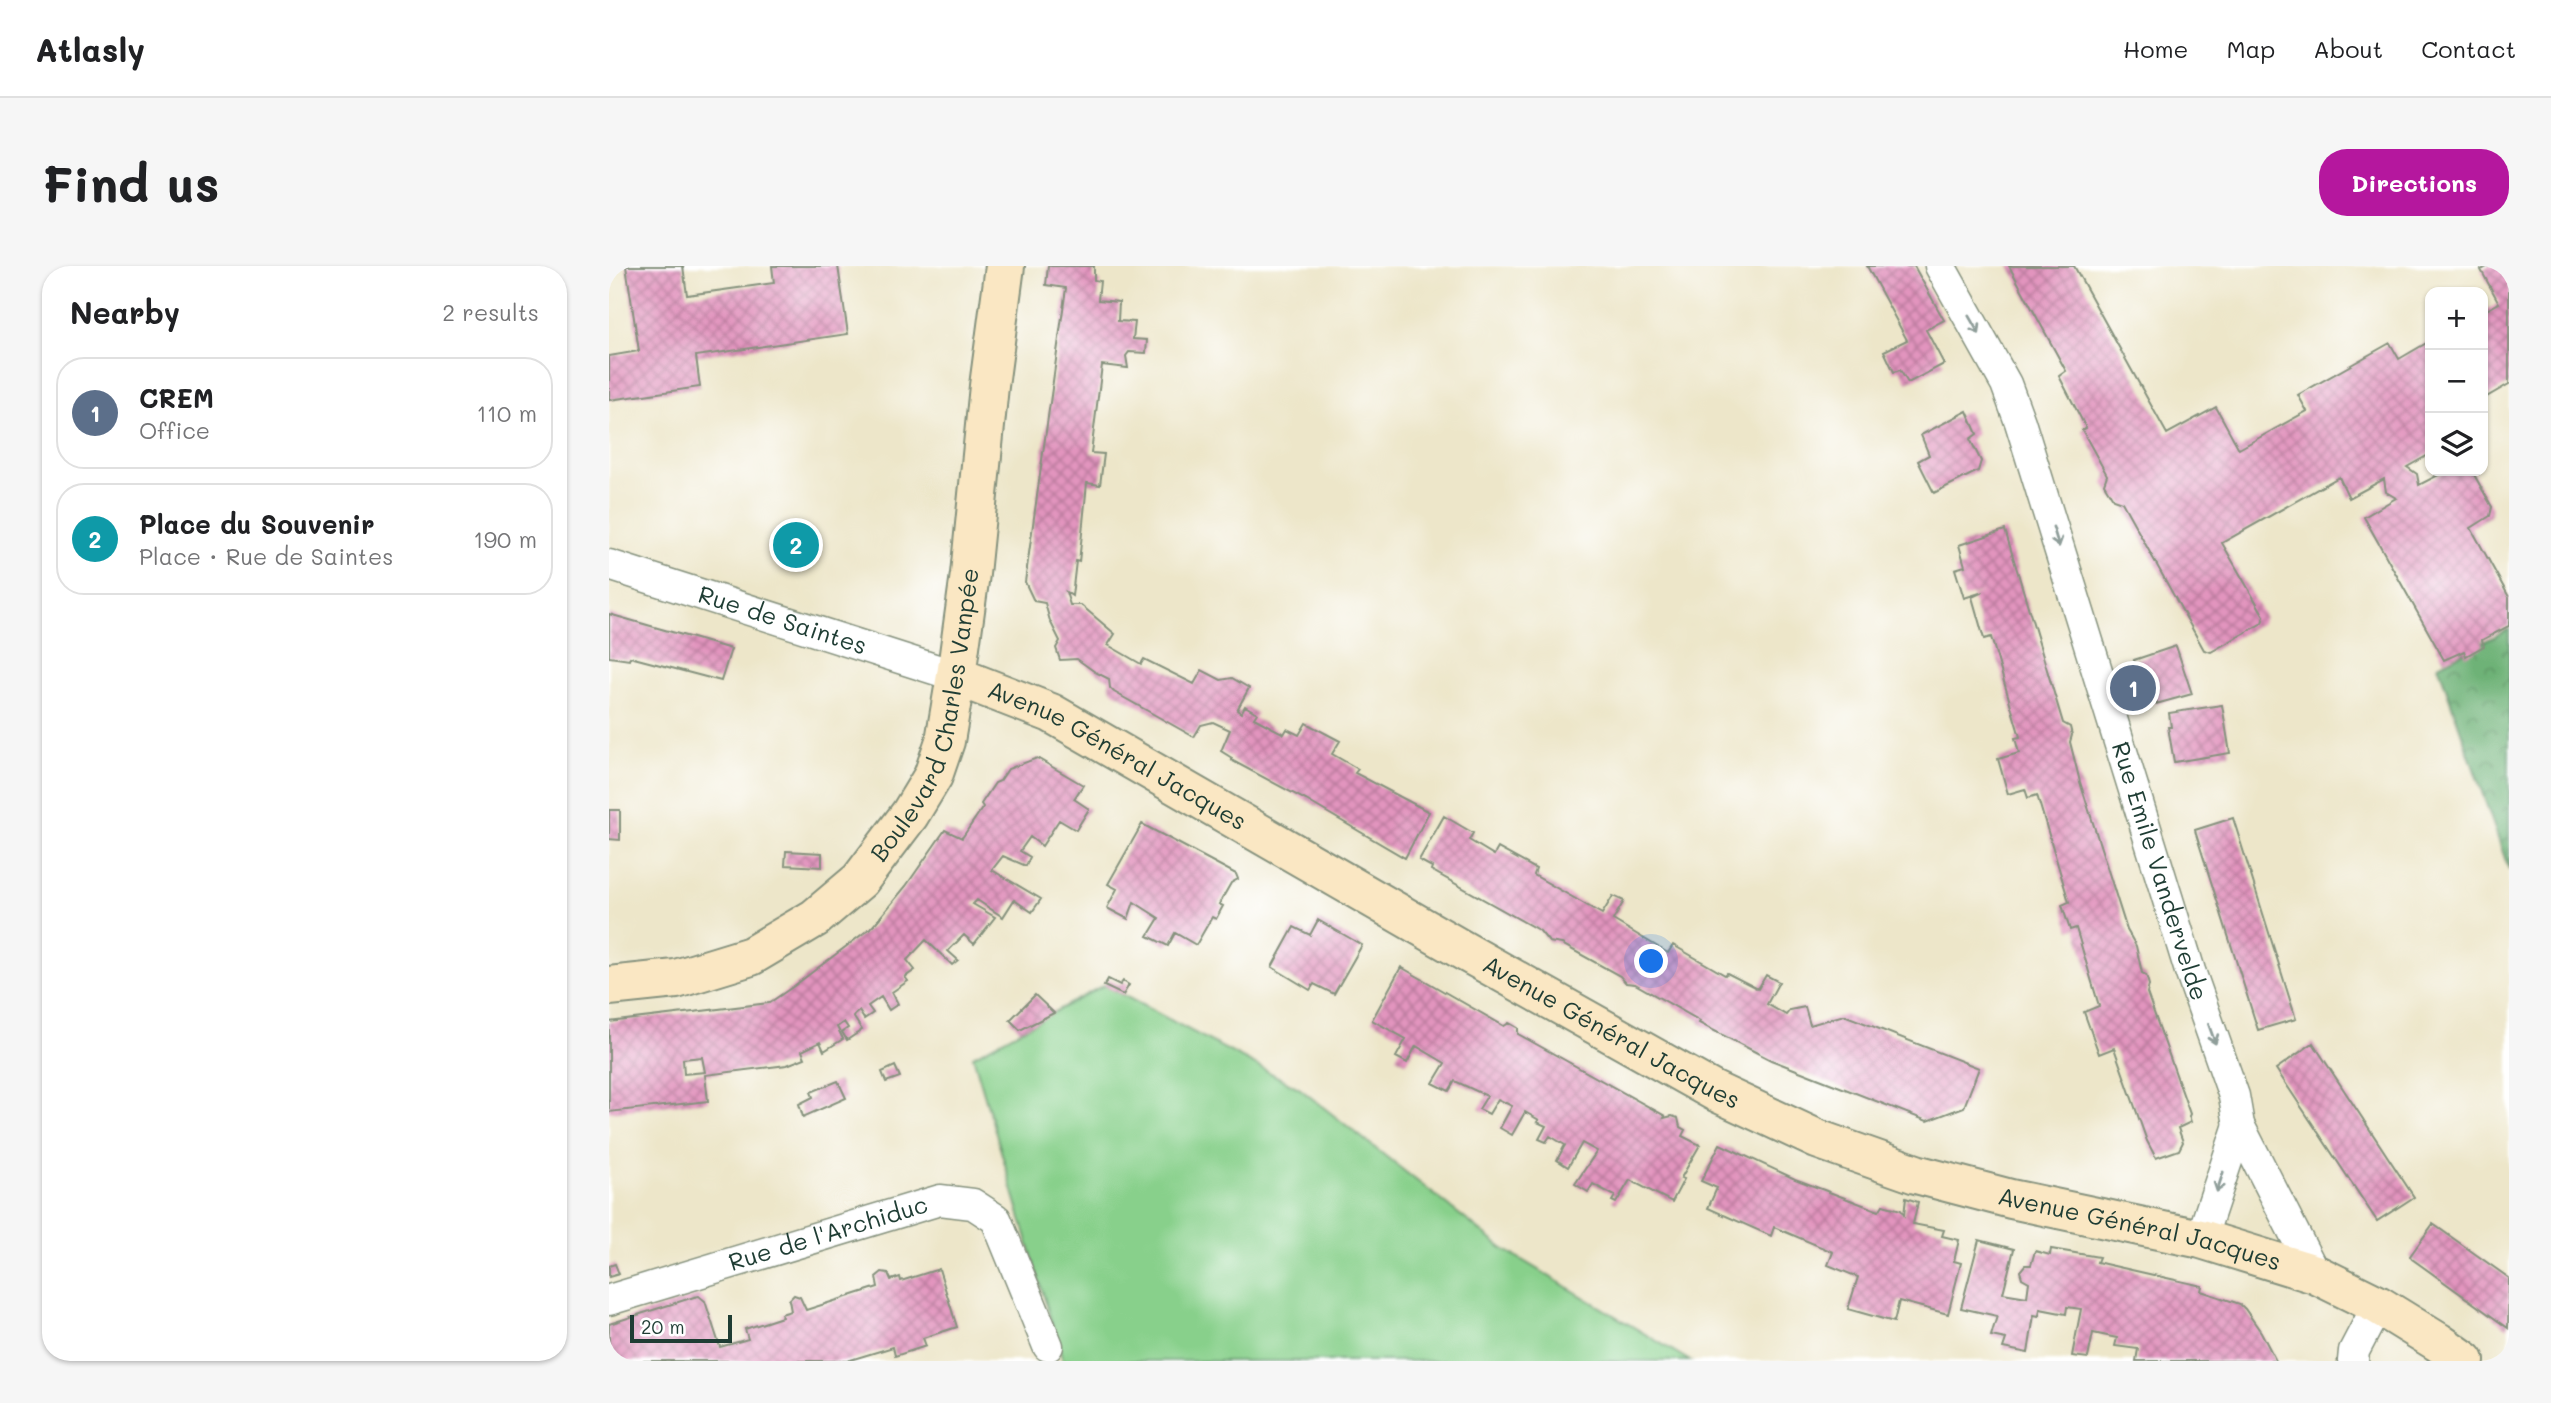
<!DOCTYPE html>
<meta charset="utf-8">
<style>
body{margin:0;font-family:Mali,sans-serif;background:#f6f6f6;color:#202124}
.controls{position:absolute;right:21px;top:21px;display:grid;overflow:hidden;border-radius:14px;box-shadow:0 2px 5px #0004}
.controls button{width:63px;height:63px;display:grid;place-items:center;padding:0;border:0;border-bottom:2px solid #e0e0e0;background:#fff;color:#202124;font:35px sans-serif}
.scale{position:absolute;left:21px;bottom:18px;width:102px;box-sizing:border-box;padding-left:7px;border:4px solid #1f3d34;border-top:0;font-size:19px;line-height:24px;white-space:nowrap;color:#1f3d34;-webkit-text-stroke:5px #fff;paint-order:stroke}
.you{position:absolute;left:1043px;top:696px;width:24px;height:24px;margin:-18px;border:5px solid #fff;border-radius:50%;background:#1a73e8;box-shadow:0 0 0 10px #1a73e833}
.badge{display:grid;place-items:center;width:46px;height:46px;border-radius:50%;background:#b5179e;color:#fff;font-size:23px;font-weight:700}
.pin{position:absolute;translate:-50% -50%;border:4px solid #fff;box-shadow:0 2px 7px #0006}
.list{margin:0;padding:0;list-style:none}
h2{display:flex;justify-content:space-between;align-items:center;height:91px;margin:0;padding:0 28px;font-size:30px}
h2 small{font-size:23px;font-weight:400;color:#757577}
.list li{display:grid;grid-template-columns:46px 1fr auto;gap:21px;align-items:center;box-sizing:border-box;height:112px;margin:0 14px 14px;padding:0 14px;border:2px solid #e0e0e0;border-radius:28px}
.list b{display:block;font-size:26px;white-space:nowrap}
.list p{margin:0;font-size:23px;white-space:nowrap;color:#757577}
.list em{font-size:23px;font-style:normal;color:#757577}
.icon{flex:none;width:38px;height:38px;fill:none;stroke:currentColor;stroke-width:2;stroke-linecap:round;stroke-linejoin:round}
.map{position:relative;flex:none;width:1900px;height:1095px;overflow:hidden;border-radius:28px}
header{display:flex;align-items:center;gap:42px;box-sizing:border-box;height:98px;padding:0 35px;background:#fff;border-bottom:2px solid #e0e0e0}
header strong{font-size:33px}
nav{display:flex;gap:38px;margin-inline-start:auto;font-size:24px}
.intro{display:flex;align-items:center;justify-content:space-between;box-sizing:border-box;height:168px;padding:0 42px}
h1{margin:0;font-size:49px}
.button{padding:18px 32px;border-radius:28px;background:#b5179e;color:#fff;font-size:24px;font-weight:700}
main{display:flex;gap:42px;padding:0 42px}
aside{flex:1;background:#fff;border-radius:28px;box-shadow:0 2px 5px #0004}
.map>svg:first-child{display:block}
</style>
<header>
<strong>Atlasly</strong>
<nav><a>Home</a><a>Map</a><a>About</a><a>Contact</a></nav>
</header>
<div class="intro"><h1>Find us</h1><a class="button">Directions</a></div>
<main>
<aside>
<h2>Nearby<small>2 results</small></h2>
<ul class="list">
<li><span class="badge" style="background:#5c6f8a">1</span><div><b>CREM</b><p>Office</p></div><em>110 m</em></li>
<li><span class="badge" style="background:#0f9aa8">2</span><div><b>Place du Souvenir</b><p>Place · Rue de Saintes</p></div><em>190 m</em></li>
</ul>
</aside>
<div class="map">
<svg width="1900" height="1095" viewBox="0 0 1900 1095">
<defs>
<pattern id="forest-crowns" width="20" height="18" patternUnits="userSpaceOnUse" patternTransform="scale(1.75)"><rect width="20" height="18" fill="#6eb277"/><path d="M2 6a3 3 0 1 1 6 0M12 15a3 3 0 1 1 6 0" fill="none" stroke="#5a9262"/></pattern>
<pattern id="building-cross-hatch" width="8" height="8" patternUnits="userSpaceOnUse" patternTransform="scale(1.75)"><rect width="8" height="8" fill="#e294be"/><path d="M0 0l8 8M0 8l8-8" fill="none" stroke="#b77a9b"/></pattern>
</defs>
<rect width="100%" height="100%" fill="#fff"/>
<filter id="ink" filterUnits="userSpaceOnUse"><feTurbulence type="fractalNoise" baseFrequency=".0143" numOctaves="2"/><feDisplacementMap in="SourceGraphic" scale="14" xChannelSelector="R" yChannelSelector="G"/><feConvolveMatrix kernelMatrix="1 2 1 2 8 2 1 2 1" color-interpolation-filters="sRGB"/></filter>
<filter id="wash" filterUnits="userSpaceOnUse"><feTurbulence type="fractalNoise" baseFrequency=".00686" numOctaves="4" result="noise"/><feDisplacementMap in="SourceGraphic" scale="28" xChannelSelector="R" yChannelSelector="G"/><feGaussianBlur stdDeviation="1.57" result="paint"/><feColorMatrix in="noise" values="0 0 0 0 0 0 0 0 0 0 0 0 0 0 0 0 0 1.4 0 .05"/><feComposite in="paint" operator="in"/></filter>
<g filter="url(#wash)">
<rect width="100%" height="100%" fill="#ede6c9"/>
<path fill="#88d08b" stroke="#548660" stroke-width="2" d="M 495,719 L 690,822 L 893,982 L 1081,1095 L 454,1095 L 364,790 Z"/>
<path fill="url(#forest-crowns)" stroke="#467856" stroke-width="2" d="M 1900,363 L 1900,604 L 1829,399 Z"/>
<g id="blocks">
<path fill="url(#building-cross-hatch)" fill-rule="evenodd" d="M 17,0 L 74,0 L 78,29 L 165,17 L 163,0 L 229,0 L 239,68 L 87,90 L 91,121 L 0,134 L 0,90 L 30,85 Z
M 439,0 L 485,0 L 485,14 L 491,15 L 489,34 L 510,36 L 509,55 L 526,56 L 524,73 L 538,74 L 537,87 L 520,86 L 517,90 L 519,102 L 493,99 L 482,187 L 495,188 L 491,219 L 478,217 L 472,277 L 470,296 L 467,295 L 463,330 L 457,326 L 461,339 L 472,339 L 506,368 L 499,379 L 532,398 L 535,393 L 585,418 L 593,404 L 612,414 L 623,412 L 640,422 L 628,444 L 632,447 L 636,440 L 648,447 L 645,452 L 675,468 L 678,463 L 690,469 L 697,457 L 731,475 L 723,488 L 749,503 L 746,507 L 820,546 L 796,592 L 697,534 L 622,494 L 623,492 L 612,485 L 621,464 L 604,456 L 592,459 L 585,471 L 505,426 L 501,422 L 500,413 L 486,406 L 468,393 L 451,394 L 447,382 L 451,375 L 441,355 L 436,337 L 425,335 L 416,316 L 457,22 L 437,19 Z
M 1258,0 L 1305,0 L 1335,54 L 1317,64 L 1335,98 L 1299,117 L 1291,104 L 1285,106 L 1275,85 L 1298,74 Z
M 1400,0 L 1465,0 L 1558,168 L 1607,141 L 1630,183 L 1698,145 L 1689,129 L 1781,77 L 1790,93 L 1821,75 L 1821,188 L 1798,201 L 1808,208 L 1810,219 L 1837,205 L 1863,205 L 1883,241 L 1881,250 L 1862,262 L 1900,331 L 1900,360 L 1873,374 L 1875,380 L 1857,390 L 1855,385 L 1835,394 L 1755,251 L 1787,232 L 1777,226 L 1775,213 L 1740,232 L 1730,211 L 1613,277 L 1655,350 L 1653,357 L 1602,386 L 1595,384 L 1513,236 L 1504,233 L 1495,218 L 1498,209 L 1473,164 L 1477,162 L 1450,110 L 1457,105 Z
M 1880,0 L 1900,0 L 1900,118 L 1874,133 L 1874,46 L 1890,37 L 1872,4 Z
M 1358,145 L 1368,168 L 1361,173 L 1372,195 L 1369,205 L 1325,227 L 1309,195 L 1320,189 L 1312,169 Z
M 1396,264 L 1454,457 L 1461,461 L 1463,469 L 1461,476 L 1471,516 L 1518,664 L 1527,680 L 1533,707 L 1537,709 L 1540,719 L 1538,727 L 1581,848 L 1580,850 L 1582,856 L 1569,862 L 1574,876 L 1570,884 L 1547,892 L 1538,875 L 1505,782 L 1490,788 L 1475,746 L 1490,740 L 1467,662 L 1461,664 L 1453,639 L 1460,636 L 1428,529 L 1419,532 L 1416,523 L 1399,528 L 1389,493 L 1410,487 L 1406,472 L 1411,471 L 1382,371 L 1375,373 L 1363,331 L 1374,326 L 1355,332 L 1346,303 L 1356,300 L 1350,279 Z
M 0,348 L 122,383 L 112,415 L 21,391 L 20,394 L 0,391 Z
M 1567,380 L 1583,428 L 1547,438 L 1545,432 L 1521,438 L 1513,412 L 1528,408 L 1525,394 Z
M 1613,439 L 1621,487 L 1565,496 L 1559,461 L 1562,461 L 1560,447 Z
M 428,492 L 474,519 L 465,533 L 480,543 L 467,564 L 450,554 L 433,580 L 421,571 L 411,585 L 421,591 L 417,600 L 394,590 L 383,604 L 432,633 L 423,646 L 405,634 L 394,651 L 368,634 L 364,638 L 386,651 L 365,678 L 355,669 L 339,685 L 349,694 L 343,699 L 317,674 L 298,694 L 306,704 L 296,711 L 299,715 L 283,726 L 289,738 L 280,744 L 272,731 L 259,740 L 264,747 L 255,753 L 250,745 L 244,750 L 253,764 L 238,774 L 233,766 L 239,762 L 235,756 L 228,761 L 234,773 L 215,785 L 211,776 L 193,785 L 196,792 L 178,799 L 96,809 L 99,835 L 0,846 L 0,756 L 160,737 L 185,720 L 264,660 L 297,620 L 336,564 L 353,572 L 374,541 L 372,538 L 386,517 L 391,515 L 399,503 ZM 93,791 L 96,806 L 75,808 L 74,793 Z
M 0,544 L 11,544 L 11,574 L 0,573 Z
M 835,550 L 864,567 L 860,574 L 885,589 L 889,582 L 927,603 L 925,609 L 993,648 L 1004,630 L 1015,635 L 1004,654 L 1059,687 L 1064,679 L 1116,709 L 1118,707 L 1149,723 L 1157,709 L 1170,716 L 1158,738 L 1177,749 L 1181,744 L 1196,741 L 1201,759 L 1235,749 L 1370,802 L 1355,841 L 1318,855 L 1162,794 L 1090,757 L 1091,755 L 1026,718 L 1017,717 L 1011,710 L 953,678 L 940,676 L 931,665 L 822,604 L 823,601 L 810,594 Z
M 1624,552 L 1687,753 L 1649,764 L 1587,568 L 1586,564 Z
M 533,558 L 627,608 L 629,613 L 622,617 L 610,638 L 614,640 L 607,653 L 603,651 L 587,679 L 566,667 L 559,680 L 539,670 L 550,652 L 525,636 L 519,653 L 498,642 L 508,623 L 499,618 Z
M 177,585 L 213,587 L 213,601 L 176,599 Z
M 709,654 L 753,679 L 725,728 L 705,718 L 701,724 L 663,701 L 685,661 L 701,669 Z
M 792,701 L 895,760 L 900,757 L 909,762 L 909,768 L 1056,850 L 1055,852 L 1063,850 L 1069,852 L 1071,861 L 1076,864 L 1073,870 L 1091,879 L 1072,912 L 1075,913 L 1063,936 L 1021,914 L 1007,937 L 1003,935 L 1006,930 L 984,918 L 979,926 L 966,918 L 988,885 L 973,877 L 959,901 L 948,894 L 956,879 L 941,870 L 937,876 L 930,873 L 937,860 L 928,856 L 930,854 L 916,846 L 903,869 L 891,862 L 903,840 L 889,833 L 880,848 L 870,843 L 878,830 L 846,815 L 840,825 L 824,817 L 836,797 L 807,780 L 798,797 L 787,791 L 797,773 L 763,754 Z
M 499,713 L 511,719 L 514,715 L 520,719 L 514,729 L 495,720 Z
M 426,729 L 445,747 L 411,764 L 401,754 Z
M 1704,777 L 1805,931 L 1768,955 L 1667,803 Z
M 286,800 L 291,811 L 277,816 L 273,806 Z
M 229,815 L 237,832 L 194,851 L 190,838 L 204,831 L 202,826 Z
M 1111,878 L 1186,913 L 1270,945 L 1274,939 L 1292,944 L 1295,949 L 1297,932 L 1309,936 L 1304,958 L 1335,964 L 1333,970 L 1350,974 L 1345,995 L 1352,997 L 1339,1048 L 1290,1035 L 1285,1056 L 1239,1043 L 1249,1011 L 1219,999 L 1224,986 L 1165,961 L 1162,970 L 1099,942 L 1108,922 L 1092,915 Z
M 1824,958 L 1900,1012 L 1899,1062 L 1803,993 L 1801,990 Z
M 1370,974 L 1405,983 L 1394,1027 L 1418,1031 L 1420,1016 L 1413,1012 L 1411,1005 L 1416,999 L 1422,999 L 1426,985 L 1441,989 L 1442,983 L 1490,991 L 1488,996 L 1496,998 L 1593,1020 L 1592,1025 L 1631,1038 L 1636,1043 L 1652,1066 L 1667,1095 L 1527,1095 L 1529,1083 L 1506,1080 L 1508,1072 L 1484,1067 L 1479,1092 L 1463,1090 L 1472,1043 L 1458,1041 L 1457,1048 L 1431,1043 L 1430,1050 L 1425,1049 L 1419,1087 L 1394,1082 L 1397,1073 L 1382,1070 L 1388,1050 L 1352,1042 Z
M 6,998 L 10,1008 L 0,1011 L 0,1000 Z
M 330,1003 L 348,1061 L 314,1072 L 317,1080 L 286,1090 L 284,1081 L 238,1095 L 0,1095 L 0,1058 L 85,1031 L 90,1030 L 96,1035 L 111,1081 L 139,1073 L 136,1063 L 173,1051 L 172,1048 L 182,1045 L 180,1034 L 185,1029 L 191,1031 L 197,1044 L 269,1021 L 267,1011 L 273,1006 L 279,1007 L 282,1014 L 291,1011 L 292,1015 Z"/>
</g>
</g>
<g filter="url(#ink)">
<use href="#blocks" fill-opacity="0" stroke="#86927e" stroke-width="2"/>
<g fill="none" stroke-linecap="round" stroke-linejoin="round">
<g stroke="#86927e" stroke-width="33">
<g id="minor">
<path id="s1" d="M 1331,0 L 1397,118 L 1411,156 L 1581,705 L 1625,830 L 1630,859 L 1706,1008"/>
<path id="s2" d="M 0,299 L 347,410"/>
<path d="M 1592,973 L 1630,859"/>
<path id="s3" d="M 0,1034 L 331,934 L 364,938 L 387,953 L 439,1080"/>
<path d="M 1744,1095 L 1745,1085 L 1769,1039"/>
</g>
</g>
<g stroke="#86927e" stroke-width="42">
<g id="secondary">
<path id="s4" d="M 347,410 L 442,447 L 855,685 L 1105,825 L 1208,873 L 1307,908 L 1402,933 L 1592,973 L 1706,1008 L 1769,1039 L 1829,1076 L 1856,1095"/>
<path id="s5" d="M 0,720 L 67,713 L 142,690 L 206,652 L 251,614 L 301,548 L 324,510 L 336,475 L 347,410 L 361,308 L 380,120 L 396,0"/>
</g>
</g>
<use href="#minor" stroke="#fff" stroke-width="30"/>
<use href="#secondary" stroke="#fae7c3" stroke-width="38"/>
</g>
<defs><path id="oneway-shaft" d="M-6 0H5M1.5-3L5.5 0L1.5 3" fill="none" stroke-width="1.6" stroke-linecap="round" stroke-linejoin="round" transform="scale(1.75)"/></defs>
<g stroke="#8f9e9a">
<use href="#oneway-shaft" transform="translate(1365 59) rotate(60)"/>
<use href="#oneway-shaft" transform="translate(1447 271) rotate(73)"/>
<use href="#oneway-shaft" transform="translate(1603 768) rotate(70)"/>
<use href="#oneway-shaft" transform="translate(1611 916) rotate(108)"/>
</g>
</g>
<g text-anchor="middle" stroke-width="7" stroke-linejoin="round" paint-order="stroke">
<g font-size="24" fill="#1f3d34" stroke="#fff">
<text dy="8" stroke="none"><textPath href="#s2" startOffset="182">Rue de Saintes</textPath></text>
<text dy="8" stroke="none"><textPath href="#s5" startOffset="462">Boulevard Charles Vanpée</textPath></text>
<text dy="8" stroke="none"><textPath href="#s4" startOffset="180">Avenue Général Jacques</textPath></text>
<text dy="8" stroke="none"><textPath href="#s1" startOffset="646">Rue Emile Vandervelde</textPath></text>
<text dy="8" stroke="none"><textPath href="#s4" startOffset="747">Avenue Général Jacques</textPath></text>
<text dy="8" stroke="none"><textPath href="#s4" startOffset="1314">Avenue Général Jacques</textPath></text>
<text dy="8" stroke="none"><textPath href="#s3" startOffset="229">Rue de l'Archiduc</textPath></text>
</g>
</g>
</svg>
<div class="controls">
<button>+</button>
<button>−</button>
<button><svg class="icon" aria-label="layers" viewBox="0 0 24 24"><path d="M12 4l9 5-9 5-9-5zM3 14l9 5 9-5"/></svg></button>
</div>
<div class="scale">20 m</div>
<div class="you"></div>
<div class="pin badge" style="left:1524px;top:422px;background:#5c6f8a">1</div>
<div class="pin badge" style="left:187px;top:279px;background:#0f9aa8">2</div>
</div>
</main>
